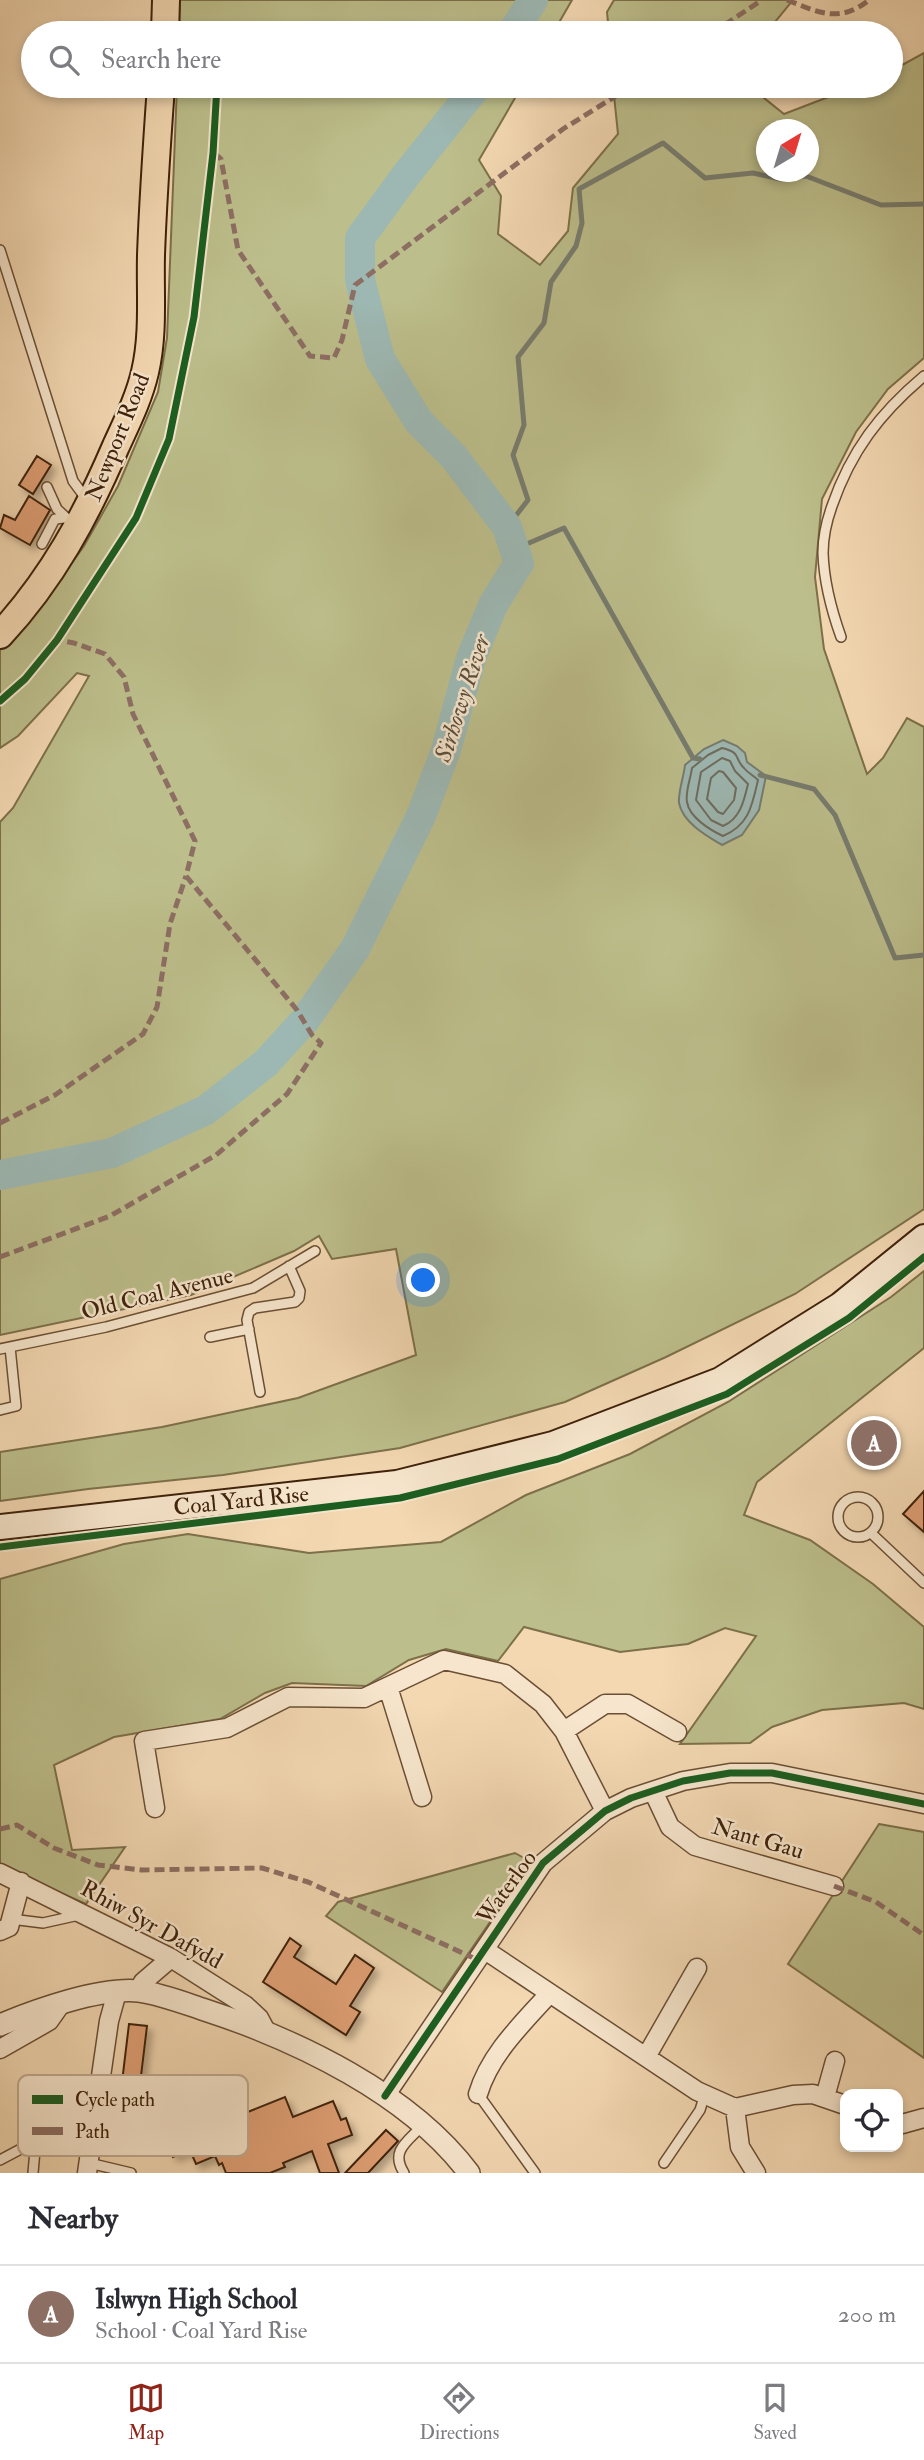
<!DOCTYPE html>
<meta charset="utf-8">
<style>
body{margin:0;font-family:"IM FELL Double Pica",serif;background:#f7f7f7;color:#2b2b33}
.controls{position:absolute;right:21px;bottom:21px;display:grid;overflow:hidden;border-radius:14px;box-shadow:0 4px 10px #0003}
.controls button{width:63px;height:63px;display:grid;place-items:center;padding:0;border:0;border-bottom:2px solid #e1e1e2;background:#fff;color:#2b2b33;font:35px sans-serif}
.compass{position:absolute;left:756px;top:119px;width:63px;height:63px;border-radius:50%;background:#fff;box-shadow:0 4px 10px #0003;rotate:38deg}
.you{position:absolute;left:424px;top:1281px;width:24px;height:24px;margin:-18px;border:5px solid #fff;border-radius:50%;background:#1a73e8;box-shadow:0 0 0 10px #1a73e833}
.badge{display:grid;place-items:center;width:46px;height:46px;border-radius:50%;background:#8f2418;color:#fff;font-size:23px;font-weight:700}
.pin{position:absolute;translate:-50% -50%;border:4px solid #fff;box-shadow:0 2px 7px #0006}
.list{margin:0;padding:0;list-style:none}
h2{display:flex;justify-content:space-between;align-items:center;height:91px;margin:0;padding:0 28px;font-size:30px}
h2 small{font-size:23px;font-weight:400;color:#7c7c81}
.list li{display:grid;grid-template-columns:46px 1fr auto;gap:21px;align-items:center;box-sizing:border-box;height:98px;padding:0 28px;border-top:2px solid #e1e1e2}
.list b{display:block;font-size:26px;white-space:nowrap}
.list p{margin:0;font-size:23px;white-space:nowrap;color:#7c7c81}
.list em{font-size:23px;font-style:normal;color:#7c7c81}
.icon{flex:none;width:38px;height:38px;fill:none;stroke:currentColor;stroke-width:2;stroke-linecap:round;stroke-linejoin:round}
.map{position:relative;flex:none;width:924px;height:2173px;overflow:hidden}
.search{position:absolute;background:#fff;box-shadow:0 4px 10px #0003;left:21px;right:21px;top:21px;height:77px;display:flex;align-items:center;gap:18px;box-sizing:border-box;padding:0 24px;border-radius:38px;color:#7c7c81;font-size:26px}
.sheet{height:189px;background:#fff}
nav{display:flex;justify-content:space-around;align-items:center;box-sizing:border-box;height:98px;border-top:2px solid #e1e1e2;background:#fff;font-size:19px;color:#7c7c81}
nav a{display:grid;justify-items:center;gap:4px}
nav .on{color:#8f2418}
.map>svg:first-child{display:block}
</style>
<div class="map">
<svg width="924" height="2173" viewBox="0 0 924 2173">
<defs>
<filter id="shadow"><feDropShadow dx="5" dy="5" stdDeviation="3.5" flood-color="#0004"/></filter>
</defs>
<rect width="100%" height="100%" fill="#f3d8b2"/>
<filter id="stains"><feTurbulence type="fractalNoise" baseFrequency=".00286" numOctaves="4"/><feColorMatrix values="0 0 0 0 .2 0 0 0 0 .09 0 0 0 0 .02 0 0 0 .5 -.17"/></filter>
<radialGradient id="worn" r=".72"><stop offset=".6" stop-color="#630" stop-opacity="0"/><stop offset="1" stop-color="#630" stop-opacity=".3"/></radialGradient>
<path fill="#bcbe8b" stroke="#7d704a" stroke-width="2" fill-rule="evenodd" d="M 180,0 L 572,0 L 553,33 L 179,33 Z
M 614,0 L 793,0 L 766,33 L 609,33 L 607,12 Z
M 924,53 L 924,358 L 888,389 L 856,432 L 822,499 L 815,577 L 824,649 L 867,774 L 883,758 L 907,718 L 924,727 L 924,1209 L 795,1294 L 666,1357 L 565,1402 L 400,1448 L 223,1475 L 88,1489 L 0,1501 L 0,1452 L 162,1427 L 298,1398 L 416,1355 L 396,1249 L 332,1259 L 319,1236 L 294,1251 L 191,1295 L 0,1335 L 0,822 L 13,808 L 89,676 L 77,673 L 18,736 L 0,748 L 0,650 L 41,605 L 84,546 L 118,486 L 158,392 L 167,338 L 177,86 L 522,86 L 479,160 L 501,196 L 498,234 L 540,265 L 568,231 L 573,188 L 618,134 L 613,86 L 749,86 L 784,114 L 857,86 L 891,86 L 891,71 ZM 766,130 L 808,130 L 808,172 L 766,172 Z
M 924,1271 L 924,1348 L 757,1482 L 744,1515 L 810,1540 L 873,1584 L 924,1627 L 924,1709 L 904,1703 L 822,1710 L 772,1727 L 750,1743 L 680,1744 L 756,1636 L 725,1628 L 688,1644 L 620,1652 L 524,1627 L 498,1661 L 446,1649 L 409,1660 L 366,1686 L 292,1683 L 265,1693 L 220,1719 L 114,1737 L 54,1765 L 72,1850 L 125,1847 L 86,1904 L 0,1867 L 0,1579 L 124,1544 L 188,1534 L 309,1553 L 441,1542 L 526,1495 L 630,1454 L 728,1402 L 891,1297 Z
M 879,1824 L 924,1832 L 924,2058 L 788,1964 Z
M 515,1853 L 531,1862 L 442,1992 L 326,1916 L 338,1902 Z"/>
<path fill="#9db8b3" stroke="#777c6f" stroke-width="2" d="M 723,740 L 737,746 L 745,753 L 747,762 L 766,776 L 759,810 L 742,835 L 722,845 C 707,836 683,823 679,803 C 678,792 684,776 685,765 L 704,749 Z"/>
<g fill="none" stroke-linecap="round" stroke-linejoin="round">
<path stroke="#6e6c5e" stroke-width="2" d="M 722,748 C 742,753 733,757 744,768 C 748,773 754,776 758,780 C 752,806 749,825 723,836 C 710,830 689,817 687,802 C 685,792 691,777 692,768 L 708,755 Z
M 722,758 L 730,761 L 735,771 L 748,784 C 744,801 740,819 723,826 L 711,820 L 696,800 L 701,772 Z
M 719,771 L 723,772 L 736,788 L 734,800 L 723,814 L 718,812 L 707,799 L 711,778 Z"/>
<path stroke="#777c6f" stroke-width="5" d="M 507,527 L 528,500 L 513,455 L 524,425 L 518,357 L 544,323 L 551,282 L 576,246 L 582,223 L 579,189 L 663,143 L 705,178 L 753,173 L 780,179 L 806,176 L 881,205 L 924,204
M 515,549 L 564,528 L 693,758 L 700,759
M 760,775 L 814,789 L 835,815 L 895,958 L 924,955"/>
<path stroke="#9db8b3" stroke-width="30" d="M 512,33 L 533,0
M 0,1175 L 112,1153 L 206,1110 L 266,1063 L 305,1020 L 355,949 L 421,816 L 446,750 L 471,658 L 493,605 L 519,563 L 507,527 L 454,457 L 419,422 L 380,359 L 360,280 L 360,238 L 406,175 L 477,86"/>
</g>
<path fill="#e0a075" stroke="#3e210a" stroke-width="2" filter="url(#shadow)" d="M 37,456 L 51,465 L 33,494 L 19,485 Z
M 29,496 L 50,510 L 30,545 L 0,528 L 4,515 L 15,520 Z
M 924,1491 L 924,1532 L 903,1514 Z
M 290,1938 L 301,1946 L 294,1957 L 336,1984 L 355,1955 L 374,1968 L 350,2006 L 360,2012 L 346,2035 L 263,1982 Z
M 129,2024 L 147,2026 L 137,2109 L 119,2107 Z
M 285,2097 L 293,2117 L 333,2101 L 341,2120 L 346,2118 L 352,2135 L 328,2144 L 339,2173 L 320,2173 L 312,2151 L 283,2163 L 285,2167 L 270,2173 L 226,2173 L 222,2163 L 219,2165 L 215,2156 L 196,2164 L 190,2150 L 173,2157 L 168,2144 Z
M 386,2130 L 398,2141 L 368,2173 L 345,2173 Z"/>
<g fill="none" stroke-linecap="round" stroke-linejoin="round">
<g stroke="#6b4f34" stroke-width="12">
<path id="service" d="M 0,250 L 73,481 L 87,500
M 47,487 L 57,509 L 74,525
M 42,544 L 55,519 L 64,518
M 841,637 C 831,609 824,583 823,553 C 823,537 827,520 832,506 C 851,451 880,413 924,376
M 210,1337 L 249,1329
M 0,1349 L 106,1327 L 253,1288 L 315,1251
M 260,1392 L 247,1320 L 249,1312 L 255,1308 L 295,1302 L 299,1298 L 300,1291 L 289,1266
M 0,1410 L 16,1406 L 10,1347
M838 1517a20 20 0 1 1 40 0a20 20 0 1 1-40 0Z
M 871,1533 L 924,1583
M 11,1919 L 43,1923 L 79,1915
M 478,2094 L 535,2173
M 0,2160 L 96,2109
M 89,2163 L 131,2173
M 664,2163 L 700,2110 L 705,2094
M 33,2173 L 36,2139
M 404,2173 C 390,2151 407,2142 422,2126"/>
</g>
<g stroke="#6b4f34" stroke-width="21">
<path id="minor" d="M 388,1687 L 422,1797
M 564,1731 L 605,1704 L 628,1704 L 677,1732
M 653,1791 L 670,1827 L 695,1846 L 834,1886
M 155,1808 L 144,1741 L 227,1728 L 288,1697 L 364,1698 L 444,1660 L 505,1674 L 543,1704 L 564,1731 L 605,1811
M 0,1873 L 171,1958 L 245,2005 L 259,2018 L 267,2033
M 0,1931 L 9,1927 L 21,1882
M 485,1950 L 697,2091 L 735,2108 L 740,2147 L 756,2173
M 138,1991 L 143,1982 L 171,1958
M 0,2049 L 49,2021 L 61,2004
M 646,2057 L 697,1968
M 478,2094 C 490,2054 522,2024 549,1994
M 385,2096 L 543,1863 L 605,1811 L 631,1798 L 683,1781 L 730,1773 L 772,1773 L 924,1804
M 825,2097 L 835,2061
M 735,2108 L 793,2095 L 813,2094 L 845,2105
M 898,2122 L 902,2124 L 924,2118
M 87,2173 L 109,2021 L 117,1992"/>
</g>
<g stroke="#6b4f34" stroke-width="24">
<path id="tertiary" d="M 0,2025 C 36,2010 100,1987 139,1991 C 161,1994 184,2003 205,2010 C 297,2040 410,2094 469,2173"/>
</g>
<g stroke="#3e210a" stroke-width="28">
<path id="secondary" d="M 0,1527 L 397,1483 L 553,1444 L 720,1380 L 840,1305 L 924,1237"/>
</g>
<g stroke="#3e210a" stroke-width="30">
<path id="primary" d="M 165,33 L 166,0
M 0,635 C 52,579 86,516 116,446 C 127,422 139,398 145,372 C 154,334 150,294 151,255 C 153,199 157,142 161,86"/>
</g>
<use href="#service" stroke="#f7e6cd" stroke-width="9"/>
<use href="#minor" stroke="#f7e6cd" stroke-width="18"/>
<use href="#tertiary" stroke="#f7e6cd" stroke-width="21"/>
<use href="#secondary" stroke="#f7e6cd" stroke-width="24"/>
<use href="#primary" stroke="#f3d8b2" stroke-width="26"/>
<path stroke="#8d6e63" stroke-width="5" stroke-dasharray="10 5" stroke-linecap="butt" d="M 787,0 C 818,12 839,24 869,0
M 712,33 L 762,0
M 214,153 L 221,159 L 238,250 L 310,356 L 334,358 L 342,340 L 355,285 L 563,129 L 632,86
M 0,1123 L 55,1095 L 143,1034 L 157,1007 L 170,924 L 186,876
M 0,1257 L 110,1216 L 216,1155 L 287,1094 L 321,1043 L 312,1035 L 297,1010 L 186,876 L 195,841 L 133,714 L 124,677 L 105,654 L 74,643 L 57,640
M 0,1829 L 17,1825 L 54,1848 L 98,1865 L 142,1870 L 262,1868 L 308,1882 L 478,1960
M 834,1886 L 876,1902 L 924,1935"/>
<g stroke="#f7e6cd" stroke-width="11">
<path id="cycleway" d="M 0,701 L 25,679 L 57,640 L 136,518 L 169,439 L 194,317 L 213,153 L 217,86
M 0,1547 L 400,1498 L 558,1459 L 727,1394 L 849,1318 L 924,1257
M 385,2096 L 543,1863 L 605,1811 L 631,1798 L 683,1781 L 730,1773 L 772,1773 L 924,1804"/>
</g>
<use href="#cycleway" stroke="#1b5e20" stroke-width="7"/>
</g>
<g text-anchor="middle" stroke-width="5" stroke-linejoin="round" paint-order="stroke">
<g font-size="23" fill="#3e210a" stroke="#f7e6cd">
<text transform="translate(117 437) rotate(-68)" y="8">Newport Road</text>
<text transform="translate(157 1293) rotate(-14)" y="8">Old Coal Avenue</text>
<text transform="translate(241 1500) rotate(-6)" y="8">Coal Yard Rise</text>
<text transform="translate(758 1838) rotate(16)" y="8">Nant Gau</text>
<text transform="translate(506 1887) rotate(-54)" y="8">Waterloo</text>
<text transform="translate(152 1924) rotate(29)" y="8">Rhiw Syr Dafydd</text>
</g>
<g font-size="24" font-style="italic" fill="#5a4e3d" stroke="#f7e6cd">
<text transform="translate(462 698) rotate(-72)" y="8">Sirhowy River</text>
</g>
</g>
<rect x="18" y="2075" width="230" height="81" rx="10" fill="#f7e6cd" stroke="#c0ab92" stroke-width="2"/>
<rect x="32" y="2095" width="31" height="9" fill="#1b5e20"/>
<rect x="32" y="2127" width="31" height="8" fill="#8d6e63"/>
<g font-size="19" fill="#3e210a">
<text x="75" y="2106">Cycle path</text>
<text x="75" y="2138">Path</text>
</g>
<rect width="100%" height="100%" filter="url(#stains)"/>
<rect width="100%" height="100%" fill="url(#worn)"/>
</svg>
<div class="controls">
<button><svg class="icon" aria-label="locate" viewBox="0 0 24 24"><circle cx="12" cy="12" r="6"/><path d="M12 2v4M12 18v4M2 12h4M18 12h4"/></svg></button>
</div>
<svg class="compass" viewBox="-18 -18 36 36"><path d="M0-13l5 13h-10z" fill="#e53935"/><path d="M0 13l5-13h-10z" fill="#7c7c81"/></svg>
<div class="you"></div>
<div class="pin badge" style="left:874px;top:1443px;background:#8d6e63">A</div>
<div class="search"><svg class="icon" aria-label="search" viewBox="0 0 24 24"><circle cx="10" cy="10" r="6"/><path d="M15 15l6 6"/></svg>Search here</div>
</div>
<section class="sheet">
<h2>Nearby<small></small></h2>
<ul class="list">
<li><span class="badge" style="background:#8d6e63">A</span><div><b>Islwyn High School</b><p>School · Coal Yard Rise</p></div><em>200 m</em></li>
</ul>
</section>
<nav>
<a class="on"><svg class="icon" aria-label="map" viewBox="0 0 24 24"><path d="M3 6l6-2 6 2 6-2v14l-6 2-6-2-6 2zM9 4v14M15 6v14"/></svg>Map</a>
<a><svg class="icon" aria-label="directions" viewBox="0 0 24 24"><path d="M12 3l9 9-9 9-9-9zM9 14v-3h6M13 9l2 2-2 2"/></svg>Directions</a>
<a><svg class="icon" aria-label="saved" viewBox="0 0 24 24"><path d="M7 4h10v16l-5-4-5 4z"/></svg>Saved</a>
</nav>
